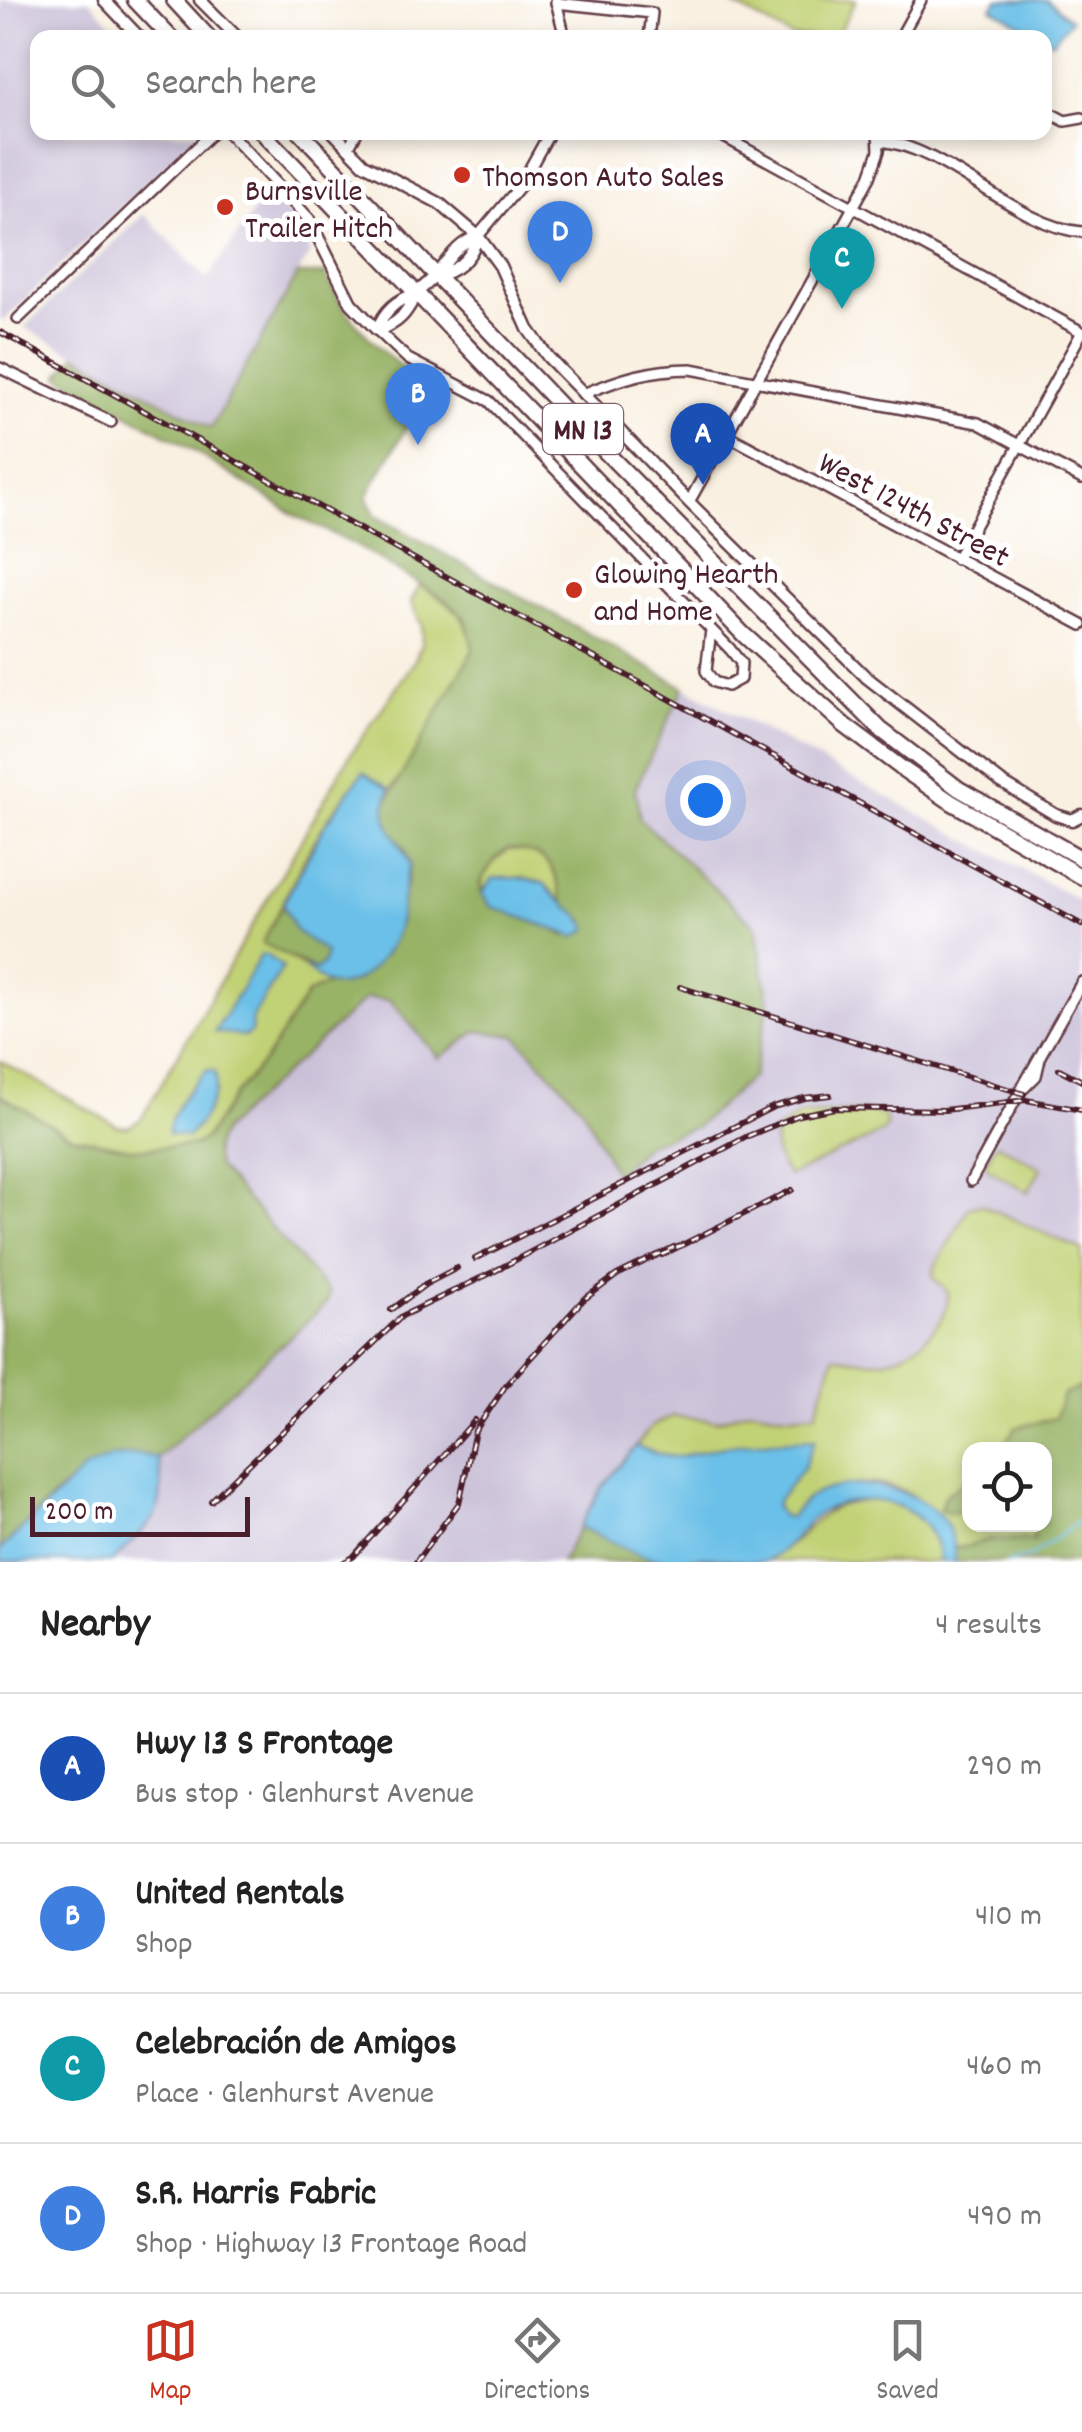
<!DOCTYPE html>
<meta charset="utf-8">
<style>
body{margin:0;font-family:Dekko,sans-serif;background:#f6f6f6;color:#222}
.controls{position:absolute;right:30px;bottom:30px;display:grid;overflow:hidden;border-radius:20px;box-shadow:0 5px 15px #0003}
.controls button{width:90px;height:90px;display:grid;place-items:center;padding:0;border:0;border-bottom:2px solid #e0e0e0;background:#fff;color:#222;font:50px sans-serif}
.scale{position:absolute;left:30px;bottom:25px;width:220px;box-sizing:border-box;padding-left:10px;border:5px solid #4a1f2b;border-top:0;font-size:28px;line-height:35px;white-space:nowrap;color:#4a1f2b;-webkit-text-stroke:8px #fff;paint-order:stroke}
.you{position:absolute;left:705px;top:800px;width:35px;height:35px;margin:-25px;border:8px solid #fff;border-radius:50%;background:#1a73e8;box-shadow:0 0 0 15px #1a73e833}
.badge{display:grid;place-items:center;width:65px;height:65px;border-radius:50%;background:#c8321e;color:#fff;font-size:32px;font-weight:700}
.pin{position:absolute;translate:-50% -82px;filter:drop-shadow(0 2px 5px #0008)}
.pin::after{content:'';position:absolute;top:52px;width:35px;height:30px;background:inherit;clip-path:polygon(0 0,100% 0,50% 100%)}
.list{margin:0;padding:0;list-style:none}
h2{display:flex;justify-content:space-between;align-items:center;height:130px;margin:0;padding:0 40px;font-size:42px}
h2 small{font-size:32px;font-weight:400;color:#767676}
.list li{display:grid;grid-template-columns:65px 1fr auto;gap:30px;align-items:center;box-sizing:border-box;height:150px;padding:0 40px;border-top:2px solid #e0e0e0}
.list b{display:block;font-size:38px;white-space:nowrap}
.list p{margin:0;font-size:32px;white-space:nowrap;color:#767676}
.list em{font-size:32px;font-style:normal;color:#767676}
.icon{flex:none;width:55px;height:55px;fill:none;stroke:currentColor;stroke-width:2;stroke-linecap:round;stroke-linejoin:round}
.map{position:relative;flex:none;width:1082px;height:1562px;overflow:hidden}
.search{position:absolute;background:#fff;box-shadow:0 5px 15px #0003;left:30px;right:30px;top:30px;height:110px;display:flex;align-items:center;gap:25px;box-sizing:border-box;padding:0 35px;border-radius:20px;color:#767676;font-size:38px}
.sheet{height:730px;background:#fff}
nav{display:flex;justify-content:space-around;align-items:center;box-sizing:border-box;height:140px;border-top:2px solid #e0e0e0;background:#fff;font-size:28px;color:#767676}
nav a{display:grid;justify-items:center;gap:5px}
nav .on{color:#c8321e}
.map>svg:first-child{display:block}
</style>
<div class="map">
<svg width="1082" height="1562" viewBox="0 0 1082 1562">
<rect width="100%" height="100%" fill="#fff"/>
<filter id="ink" filterUnits="userSpaceOnUse"><feTurbulence type="fractalNoise" baseFrequency=".01" numOctaves="2"/><feDisplacementMap in="SourceGraphic" scale="20" xChannelSelector="R" yChannelSelector="G"/><feConvolveMatrix kernelMatrix="1 2 1 2 8 2 1 2 1" color-interpolation-filters="sRGB"/></filter>
<filter id="wash" filterUnits="userSpaceOnUse"><feTurbulence type="fractalNoise" baseFrequency=".0048" numOctaves="4" result="noise"/><feDisplacementMap in="SourceGraphic" scale="40" xChannelSelector="R" yChannelSelector="G"/><feGaussianBlur stdDeviation="2.25" result="paint"/><feColorMatrix in="noise" values="0 0 0 0 0 0 0 0 0 0 0 0 0 0 0 0 0 1.4 0 .05"/><feComposite in="paint" operator="in"/></filter>
<g filter="url(#wash)">
<rect width="100%" height="100%" fill="#f9f0e1"/>
<path fill="#c9bfd7" d="M 0,0 L 89,0 L 124,37 L 38,38 L 38,132 L 199,133 L 3,321 L 0,319 Z
M 267,192 L 300,226 L 310,253 L 211,428 L 24,327 L 144,214 L 207,279 Z
M 684,687 L 1082,902 L 1082,1250 L 980,1204 L 969,1207 L 935,1267 L 948,1293 L 948,1304 L 929,1334 L 904,1352 L 883,1361 L 835,1357 L 817,1413 L 787,1415 L 752,1409 L 716,1421 L 673,1416 L 601,1488 L 561,1562 L 112,1562 L 159,1512 L 163,1486 L 158,1458 L 330,1294 L 218,1167 L 214,1156 L 215,1142 L 225,1128 L 366,998 L 390,1000 L 439,1058 L 478,1031 L 516,1036 L 582,1107 L 616,1173 L 648,1143 L 696,1127 L 685,860 L 640,819 L 635,790 Z"/>
<path fill="#c1d174" stroke="#867850" stroke-width="2.5" fill-rule="evenodd" d="M 725,0 L 856,0 L 836,37 L 792,37 Z
M 419,585 C 448,601 469,615 473,650 L 406,771 L 390,789 L 363,773 L 333,811 L 306,855 L 263,943 L 278,949 L 328,984 L 308,993 L 265,1060 L 235,1094 L 206,1137 L 195,1145 L 133,1149 L 70,1136 L 0,1095 L 0,1061 L 118,1126 L 128,1127 L 141,1119 L 350,755 L 414,662 L 422,643 L 422,626 L 411,602 ZM 261,956 L 283,967 L 252,1018 L 215,1032 ZM 207,1071 L 215,1072 L 216,1091 L 200,1120 L 176,1113 Z
M 509,849 C 554,852 553,868 564,906 L 544,883 L 520,878 L 484,888 L 482,893 C 479,872 493,861 509,849 Z
M 862,1112 L 884,1115 L 887,1125 L 883,1132 L 789,1176 C 777,1161 773,1151 775,1132 L 799,1115 Z
M 998,1144 L 1041,1168 L 1028,1192 L 987,1168 L 986,1164 L 993,1147 Z
M 980,1204 L 1082,1250 L 1082,1390 L 1079,1388 L 1055,1418 L 1015,1428 L 1001,1449 L 970,1450 L 969,1479 L 944,1495 L 949,1513 L 969,1510 L 970,1524 L 1032,1525 L 1035,1540 L 990,1539 L 965,1547 L 954,1547 C 950,1532 942,1526 931,1515 C 924,1508 916,1498 908,1493 C 872,1474 816,1488 790,1517 L 782,1516 L 776,1507 L 777,1501 L 804,1467 L 814,1440 C 784,1441 749,1441 720,1447 C 677,1456 680,1463 636,1446 L 652,1426 L 673,1416 L 716,1421 L 752,1409 L 787,1415 L 816,1413 L 834,1356 C 849,1358 869,1363 884,1360 C 913,1355 949,1324 948,1293 L 933,1277 L 935,1267 L 969,1207 Z
M 879,1499 C 911,1505 937,1529 940,1562 L 763,1561 C 774,1553 787,1549 797,1539 C 830,1507 830,1504 879,1499 Z"/>
<path fill="#98b366" stroke="#716948" stroke-width="2.5" fill-rule="evenodd" d="M 298,274 L 325,274 C 345,318 384,359 426,383 L 421,402 L 369,492 L 367,499 L 376,516 L 684,687 L 635,789 L 640,819 L 756,927 L 769,1003 L 753,1076 L 696,1127 L 648,1143 L 615,1174 L 582,1107 L 516,1036 L 478,1031 L 439,1058 L 390,1000 L 366,998 L 225,1128 C 215,1142 212,1151 218,1167 L 330,1294 L 326,1304 L 158,1458 C 89,1445 45,1507 0,1550 L 0,1095 L 70,1136 L 134,1149 L 195,1145 L 206,1137 L 235,1094 L 265,1060 L 308,993 L 328,984 L 346,983 L 378,961 L 396,932 L 410,865 L 404,848 L 385,823 L 386,802 L 473,650 L 466,620 L 447,601 L 359,547 L 298,517 L 183,444 L 59,376 L 76,355 L 211,428 ZM 508,849 C 554,852 553,868 564,906 L 584,920 L 566,936 L 540,922 L 490,906 L 482,894 L 480,882 L 496,858 Z
M 283,904 C 293,930 306,937 327,953 L 323,964 L 316,970 L 262,943 Z
M 1079,1388 L 1082,1562 L 956,1562 L 954,1547 L 965,1547 L 990,1539 L 1035,1540 L 1032,1525 L 1044,1524 L 1044,1450 L 1001,1449 L 1015,1428 L 1055,1418 L 1063,1395 Z
M 969,1479 L 969,1510 L 949,1513 L 940,1509 L 944,1495 Z
M 580,1527 L 605,1537 L 610,1542 L 654,1558 L 707,1556 L 734,1562 L 561,1562 Z"/>
<path fill="#6bc0e8" stroke="#5a708a" stroke-width="2.5" d="M 997,0 L 1047,0 L 1071,20 L 1052,42 L 992,8 Z
M 363,772 L 390,789 C 376,827 398,832 410,865 C 402,885 403,906 398,927 C 390,953 361,991 330,984 C 320,982 311,973 304,966 L 316,970 L 323,964 L 326,953 L 295,930 L 283,904 L 325,825 Z
M 493,878 L 520,878 L 544,883 C 555,902 581,910 588,929 L 575,937 L 490,906 L 482,893 Z
M 266,955 L 283,967 L 252,1018 L 251,1032 L 245,1036 L 215,1032 L 261,955 Z
M 207,1070 L 215,1072 C 221,1093 202,1123 187,1137 L 168,1134 C 169,1112 192,1085 207,1070 Z
M 815,1439 L 804,1467 L 777,1501 L 776,1507 L 782,1516 L 790,1517 C 796,1511 801,1504 807,1499 C 844,1473 920,1485 946,1523 C 953,1534 954,1549 956,1562 L 940,1562 C 936,1504 867,1486 821,1512 C 801,1524 791,1551 763,1562 C 746,1562 725,1559 709,1557 C 697,1555 684,1561 671,1560 C 634,1559 613,1540 580,1527 L 601,1488 L 636,1446 C 680,1464 677,1456 720,1447 C 750,1441 785,1441 815,1439 Z
M 139,1454 L 158,1458 C 169,1517 151,1522 112,1562 L 0,1562 L 0,1550 L 84,1469 L 111,1457 Z"/>
<g fill="none" stroke-linecap="round" stroke-linejoin="round">
<path stroke="#6bc0e8" stroke-width="2.5" d="M 1008,1562 L 1031,1556 L 1082,1519"/>
</g>
</g>
<g filter="url(#ink)">
<g fill="none" stroke-linecap="round" stroke-linejoin="round">
<g stroke="#643e46" stroke-width="14">
<path id="minor" d="M 556,1 L 565,38
M 556,3 L 652,13 L 649,38
M 900,38 L 921,0
M 1044,110 L 1065,121 L 1082,118
M 715,132 L 1082,332
M 879,141 C 945,145 1014,226 1082,232
M 348,148 L 357,132
M 478,236 L 520,186 L 550,132
M 18,319 L 213,132
M 377,330 L 408,359 L 489,401 L 730,649 L 741,663 L 740,679 L 727,686 L 714,682 L 706,671 L 711,630
M 0,368 L 111,422
M 583,394 C 620,379 650,369 691,369 L 978,423 L 1082,479
M 725,434 L 1082,625
M 689,502 L 870,177 L 879,151 L 878,132
M 956,559 L 1082,332
M 1024,1088 L 1036,1076 L 1040,1059
M 971,1181 C 1008,1113 1044,1048 1082,982"/>
</g>
<g stroke="#643e46" stroke-width="15">
<path id="tertiary" d="M 104,0 L 140,38
M 200,0 L 238,38
M 228,132 L 309,219 L 351,303 L 377,330
M 333,132 L 364,164 L 439,203 L 478,236 L 500,266 L 528,329 L 548,357 L 689,502 L 866,677 L 1001,782 L 1056,815 L 1072,820 L 1082,815
M 436,276 C 458,271 472,257 478,236
M 377,330 C 399,325 406,313 416,295 C 420,288 428,284 433,278 C 448,261 455,245 478,236
M 377,330 C 384,311 397,299 416,294"/>
</g>
<g stroke="#643e46" stroke-width="19">
<path id="trunk" d="M 135,0 L 171,38
M 174,0 L 209,38
M 262,132 L 744,635 L 844,725 L 904,770 L 951,802 L 1082,877
M 300,132 L 571,417 L 880,729 L 959,789 L 1082,859"/>
</g>
<use href="#minor" stroke="#fff" stroke-width="9"/>
<use href="#tertiary" stroke="#fff" stroke-width="10"/>
<use href="#trunk" stroke="#fff" stroke-width="14"/>
<g stroke="#4a1f2b" stroke-width="6">
<path id="rail" d="M 0,332 L 1082,925
M 680,987 L 1024,1094
M 1059,1069 L 1082,1081
M 662,1255 L 792,1190
M 475,1259 L 773,1107 L 804,1098 L 830,1095
M 391,1310 L 426,1284 L 457,1268
M 211,1501 L 402,1316 L 493,1272 L 748,1136 L 799,1115 L 835,1108 L 944,1110 L 1026,1100 L 1082,1110
M 344,1562 L 353,1557 L 475,1420
M 416,1562 L 459,1503 L 475,1431 L 506,1385 L 583,1300 L 617,1275 L 674,1247"/>
</g>
<use href="#rail" stroke="#fff" stroke-width="2.5" stroke-dasharray="8" stroke-linecap="butt"/>
</g>
</g>
<g fill="#c8321e" stroke="#fff" stroke-width="4">
<circle cx="462" cy="175" r="10"/>
<circle cx="225" cy="207" r="10"/>
<circle cx="574" cy="590" r="10"/>
</g>
<g text-anchor="middle" stroke-width="10" stroke-linejoin="round" paint-order="stroke">
<rect fill="#fff" stroke="#80626b" stroke-width="2.5" x="543" y="404" width="80" height="50" rx="8"/>
<g font-size="30" font-weight="bold" fill="#4a1f2b">
<text x="583" y="439">MN 13</text>
</g>
<g font-size="32" fill="#4a1f2b" stroke="#fff" text-anchor="start">
<text x="482" y="186">Thomson Auto Sales</text>
<text x="245" y="200">Burnsville<tspan x="245" dy="37">Trailer Hitch</tspan></text>
<text x="594" y="583">Glowing Hearth<tspan x="594" dy="37">and Home</tspan></text>
</g>
<g font-size="32" fill="#4a1f2b" stroke="#fff">
<text transform="translate(915 508) rotate(28)" y="11">West 124th Street</text>
</g>
</g>
</svg>
<div class="controls">
<button><svg class="icon" aria-label="locate" viewBox="0 0 24 24"><circle cx="12" cy="12" r="6"/><path d="M12 2v4M12 18v4M2 12h4M18 12h4"/></svg></button>
</div>
<div class="scale">200 m</div>
<div class="you"></div>
<div class="pin badge" style="left:703px;top:485px;background:#1a4fb4">A</div>
<div class="pin badge" style="left:418px;top:445px;background:#3f7fe0">B</div>
<div class="pin badge" style="left:842px;top:309px;background:#0f9aa8">C</div>
<div class="pin badge" style="left:560px;top:283px;background:#3f7fe0">D</div>
<div class="search"><svg class="icon" aria-label="search" viewBox="0 0 24 24"><circle cx="10" cy="10" r="6"/><path d="M15 15l6 6"/></svg>Search here</div>
</div>
<section class="sheet">
<h2>Nearby<small>4 results</small></h2>
<ul class="list">
<li><span class="badge" style="background:#1a4fb4">A</span><div><b>Hwy 13 S Frontage</b><p>Bus stop · Glenhurst Avenue</p></div><em>290 m</em></li>
<li><span class="badge" style="background:#3f7fe0">B</span><div><b>United Rentals</b><p>Shop</p></div><em>410 m</em></li>
<li><span class="badge" style="background:#0f9aa8">C</span><div><b>Celebración de Amigos</b><p>Place · Glenhurst Avenue</p></div><em>460 m</em></li>
<li><span class="badge" style="background:#3f7fe0">D</span><div><b>S.R. Harris Fabric</b><p>Shop · Highway 13 Frontage Road</p></div><em>490 m</em></li>
</ul>
</section>
<nav>
<a class="on"><svg class="icon" aria-label="map" viewBox="0 0 24 24"><path d="M3 6l6-2 6 2 6-2v14l-6 2-6-2-6 2zM9 4v14M15 6v14"/></svg>Map</a>
<a><svg class="icon" aria-label="directions" viewBox="0 0 24 24"><path d="M12 3l9 9-9 9-9-9zM9 14v-3h6M13 9l2 2-2 2"/></svg>Directions</a>
<a><svg class="icon" aria-label="saved" viewBox="0 0 24 24"><path d="M7 4h10v16l-5-4-5 4z"/></svg>Saved</a>
</nav>
